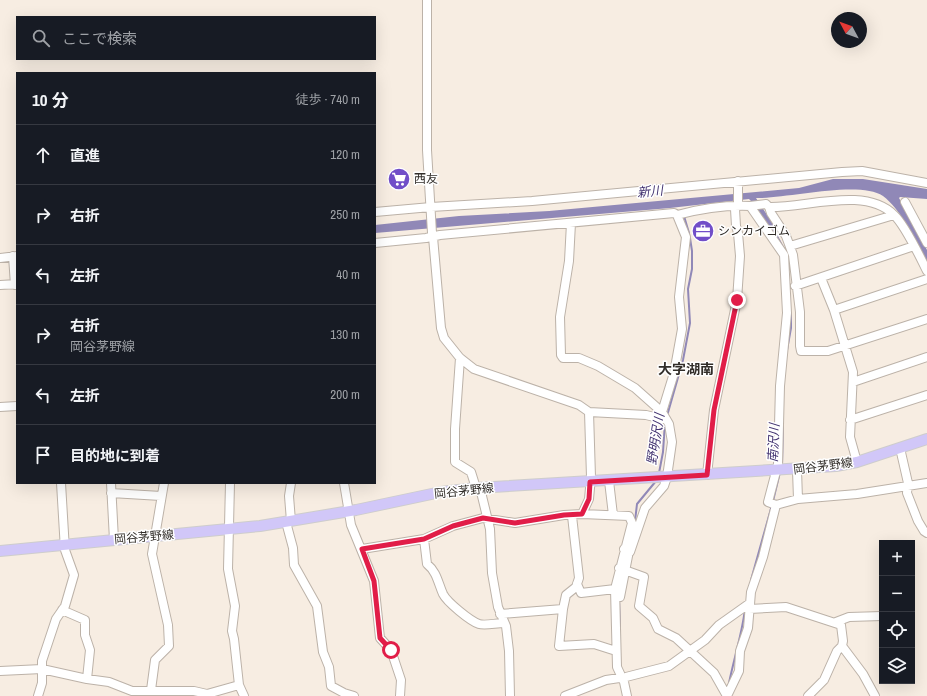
<!DOCTYPE html>
<html lang="ja">
<meta charset="utf-8">
<style>
body{margin:0;font-family:"Archivo Narrow","Noto Sans JP",sans-serif;background:#20242c;color:#f1f3f6}
.controls{position:absolute;right:12px;bottom:12px;display:grid;overflow:hidden;border-radius:0px;box-shadow:0 4px 16px #0002}
.controls button{width:36px;height:36px;display:grid;place-items:center;padding:0;border:0;border-bottom:1px solid #363941;background:#171b24;color:#f1f3f6;font:20px sans-serif}
.compass{position:absolute;left:831px;top:12px;width:36px;height:36px;border-radius:50%;background:#171b24;box-shadow:0 4px 16px #0002;rotate:311deg}
.stop{position:absolute;width:12px;height:12px;margin:-9px;border:3px solid #e11d48;border-radius:50%;background:#fff}
.stop.end{background:#e11d48;border-color:#fff;box-shadow:0 1px 4px #0008}
.list{margin:0;padding:0;list-style:none}
h2{display:flex;justify-content:space-between;align-items:center;height:52px;margin:0;padding:0 16px;font-size:17px}
h2 small{font-size:13px;font-weight:400;color:#9ea1a6}
.list li{display:grid;grid-template-columns:26px 1fr auto;gap:12px;align-items:center;box-sizing:border-box;height:60px;padding:0 16px;border-top:1px solid #363941}
.list b{display:block;font-size:15px;white-space:nowrap}
.list p{margin:0;font-size:13px;white-space:nowrap;color:#9ea1a6}
.list em{font-size:13px;font-style:normal;color:#9ea1a6}
.icon{flex:none;width:22px;height:22px;fill:none;stroke:currentColor;stroke-width:2;stroke-linecap:round;stroke-linejoin:round}
.map{position:relative;flex:none;width:927px;height:696px;overflow:hidden}
.search{position:absolute;background:#171b24;box-shadow:0 4px 16px #0002;left:16px;top:16px;width:360px;height:44px;display:flex;align-items:center;gap:10px;box-sizing:border-box;padding:0 14px;border-radius:0px;color:#9ea1a6;font-size:15px}
.panel{position:absolute;background:#171b24;box-shadow:0 4px 16px #0002;left:16px;top:72px;width:360px;height:412px;border-radius:0px}
.map>svg:first-child{display:block}
</style>
<div class="map">
<svg width="927" height="696" viewBox="0 0 927 696">
<rect width="100%" height="100%" fill="#f7ede2"/>
<path fill="#9088b7" d="M 833,179 L 863,179 L 927,189 L 927,199 L 900,197 L 899,198 L 927,250 L 927,266 C 916,244 903,211 883,196 C 859,180 786,199 756,198 L 775,227 L 772,231 L 753,203 L 749,199 L 670,208 L 375,233 L 375,225 L 459,216 L 549,211 L 799,188 Z"/>
<g fill="none" stroke-linecap="round" stroke-linejoin="round">
<path stroke="#9088b7" stroke-width="2" d="M 684,216 L 689,233
M 772,227 L 784,249
M 787,350 L 791,328 L 791,313
M 667,416 L 683,360 L 690,323 L 688,289 L 692,269 L 692,251 L 690,238
M 782,466 L 783,422
M 659,473 L 663,452 L 665,422
M 773,501 L 780,472
M 635,521 L 637,504 L 656,481
M 751,580 L 772,505
M 619,599 L 620,629
M 729,683 C 734,658 742,634 745,609"/>
<g stroke="#bcb2a8" stroke-width="10">
<path id="minor" d="M 905,202 L 927,243
M 750,206 L 766,204 L 769,207
M 375,212 L 431,207 L 532,201 L 842,172 L 862,171 L 927,183
M 677,215 C 700,209 726,205 750,206 L 784,255 L 787,313 L 780,386 L 778,464 L 768,502 L 776,505 L 763,557 L 751,592 L 748,628 L 740,651 L 739,671 L 727,696
M 571,223 L 569,261 L 560,317 L 561,355 L 563,358 L 579,358 L 598,366 L 635,388 L 662,412 L 669,424 L 672,442 L 667,477 L 664,486 L 645,508 L 630,552 L 624,549
M 375,243 L 426,238 L 440,235 L 674,213 L 677,215 L 686,237 L 679,297 L 682,329 L 674,373 L 662,412 L 662,419 L 646,415 L 589,412 L 579,405 L 474,369 L 460,358 L 444,338 L 441,328 L 433,237 L 432,233 L 427,150 L 427,0
M 790,246 L 894,215
M 13,256 L 15,285
M 0,258 L 17,256
M 927,271 C 920,257 905,225 894,215 C 865,186 806,208 769,207 L 771,213 L 786,236 L 793,255 L 800,312 L 800,346 L 801,351 L 828,351 L 927,319
M 821,278 L 834,310 L 853,372 L 850,437 L 857,462
M 0,285 L 17,284
M 795,286 L 914,246
M 834,310 L 927,279
M 460,358 L 455,429 L 455,462 L 471,472 L 476,488 L 481,492 L 490,529 L 492,573 L 498,607 L 506,626 L 509,651 L 510,696
M 853,382 L 927,357
M 0,407 L 17,406
M 589,412 L 591,477 L 589,499 L 582,514 L 629,516 L 632,523 L 615,589 L 617,667 L 624,682 L 627,696
M 850,420 L 927,395
M 900,448 L 908,483 L 907,493 L 918,521 L 924,531 L 927,533
M 797,470 L 798,499 L 857,494 L 927,483
M 707,475 L 714,410 L 737,300 L 740,256 L 738,233 L 736,226 L 735,209 L 738,203 L 738,181
M 609,481 L 613,515
M 111,483 L 114,540
M 230,483 L 228,569 L 235,606 L 232,631 L 234,639 L 239,685 L 244,696
M 291,483 L 289,496 L 291,521
M 344,483 L 351,525 L 374,581 L 380,638 L 391,650 L 401,680 L 400,696
M 111,493 L 161,496
M 776,505 L 798,499
M 286,522 L 293,548 L 294,565 L 317,606 L 323,652 L 329,667 L 331,686 L 344,693 L 354,696
M 424,539 L 427,564 C 437,572 438,583 443,594 C 447,602 470,621 479,624 C 485,626 496,623 504,623
M 362,549 L 424,539 L 453,526 L 483,518 L 515,523 L 564,515 L 582,514
M 619,568 L 644,577 L 639,606 L 653,618 L 658,629 L 676,638 L 714,673 L 727,696
M 577,584 L 581,593 L 615,589
M 620,597 L 629,551
M 563,609 L 559,646 L 594,644 L 616,651
M 749,609 L 786,607 L 841,625 L 843,641 L 842,646 L 837,651 L 824,680 L 808,696
M 62,610 L 85,620 L 85,635 L 90,650 L 87,679
M 500,614 L 563,609 L 566,595 L 576,587 L 579,578 L 572,516
M 836,622 L 849,617 L 882,616
M 842,646 L 863,674 L 875,696
M 0,671 L 42,669 L 87,679 L 109,682 L 132,691 L 194,691 L 207,694 L 239,685
M 151,690 L 155,660 L 169,646 L 168,625 L 152,554 L 164,483
M 38,696 L 42,683 L 42,661 L 56,619 L 65,606 L 74,575 L 65,550 L 61,483
M 565,696 L 606,680 L 626,677 L 669,666 L 705,640 L 719,625 L 750,603"/>
</g>
<g stroke="#cecdcc" stroke-width="12">
<path id="major" d="M 0,551 L 260,526 L 356,510 L 441,492 L 476,488 L 836,466 L 857,462 L 927,439"/>
</g>
<use href="#minor" stroke="#fff" stroke-width="8"/>
<use href="#major" stroke="#d1c7f8" stroke-width="10"/>
</g>
<g fill="none" stroke-linecap="round" stroke-linejoin="round">
<path stroke="#e11d48" stroke-width="5" d="M 391,650 L 380,638 L 374,581 L 362,549 L 424,539 L 453,526 L 483,518 L 515,523 L 564,515 L 582,514 L 589,499 L 590,482 L 707,475 L 714,410 L 737,300"/>
</g>
<defs>
<g id="supermarket-disc" transform="scale(1.15)"><circle r="9.5" fill="#714ec8" stroke="#fff"/><path d="M-6-5.5h2.5l.6 2H6L4.5 2H-2.5L-4.4-4H-6ZM-1.5 3.2a1.3 1.3 0 1 0 .1 0ZM3 3.2a1.3 1.3 0 1 0 .1 0Z" fill="#fff"/></g>
<g id="office-disc" transform="scale(1.15)"><circle r="9.5" fill="#714ec8" stroke="#fff"/><path d="M-6-3h4V-5.5h4V-3h4V5H-6ZM-1-4.5V-3h2v-1.5ZM-6 0V1H6V0Z" fill="#fff"/></g>
</defs>
<g fill-rule="evenodd">
<use href="#supermarket-disc" x="399" y="179"/>
<use href="#office-disc" x="703" y="231"/>
</g>
<g text-anchor="middle" stroke-width="3" stroke-linejoin="round" paint-order="stroke">
<g font-size="12" fill="#322e2a" stroke="#fff" text-anchor="start">
<text x="414" y="183">西友</text>
<text x="718" y="235">シンカイゴム</text>
</g>
<g font-size="12" fill="#322e2a" stroke="#fff">
<text transform="translate(823 466) rotate(-7)" y="4">岡谷茅野線</text>
<text transform="translate(464 491) rotate(-6)" y="4">岡谷茅野線</text>
<text transform="translate(144 537) rotate(-5)" y="4">岡谷茅野線</text>
</g>
<g font-size="13" font-style="italic" fill="#443572" stroke="#fff">
<text transform="translate(650 191) rotate(-6)" y="5">新川</text>
<text transform="translate(655 439) rotate(-81)" y="5">野明沢川</text>
<text transform="translate(773 443) rotate(-87)" y="5">南沢川</text>
</g>
<g font-size="14" font-weight="bold" fill="#322e2a" stroke="#fff">
<text x="686" y="374">大字湖南</text>
</g>
</g>
</svg>
<div class="controls">
<button>+</button>
<button>−</button>
<button><svg class="icon" aria-label="locate" viewBox="0 0 24 24"><circle cx="12" cy="12" r="6"/><path d="M12 2v4M12 18v4M2 12h4M18 12h4"/></svg></button>
<button><svg class="icon" aria-label="layers" viewBox="0 0 24 24"><path d="M12 4l9 5-9 5-9-5zM3 14l9 5 9-5"/></svg></button>
</div>
<svg class="compass" viewBox="-18 -18 36 36"><path d="M0-13l5 13h-10z" fill="#e53935"/><path d="M0 13l5-13h-10z" fill="#9ea1a6"/></svg>
<div class="stop" style="left:391px;top:650px"></div>
<div class="stop end" style="left:737px;top:300px"></div>
<div class="search"><svg class="icon" aria-label="search" viewBox="0 0 24 24"><circle cx="10" cy="10" r="6"/><path d="M15 15l6 6"/></svg>ここで検索</div>
<section class="panel">
<h2>10 分<small>徒歩 · 740 m</small></h2>
<ul class="list">
<li><svg class="icon" aria-label="ahead" viewBox="0 0 24 24"><path d="M12 20V5M6 11l6-6 6 6"/></svg><div><b>直進</b></div><em>120 m</em></li>
<li><svg class="icon" aria-label="right" viewBox="0 0 24 24"><path d="M7 20v-9h11M14 6l5 5-5 5"/></svg><div><b>右折</b></div><em>250 m</em></li>
<li><svg class="icon" aria-label="left" viewBox="0 0 24 24"><path d="M17 20v-9H6M10 6l-5 5 5 5"/></svg><div><b>左折</b></div><em>40 m</em></li>
<li><svg class="icon" aria-label="right" viewBox="0 0 24 24"><path d="M7 20v-9h11M14 6l5 5-5 5"/></svg><div><b>右折</b><p>岡谷茅野線</p></div><em>130 m</em></li>
<li><svg class="icon" aria-label="left" viewBox="0 0 24 24"><path d="M17 20v-9H6M10 6l-5 5 5 5"/></svg><div><b>左折</b></div><em>200 m</em></li>
<li><svg class="icon" aria-label="arrive" viewBox="0 0 24 24"><path d="M6 21V4h12l-3 4 3 4H6"/></svg><div><b>目的地に到着</b></div></li>
</ul>
</section>
</div>
